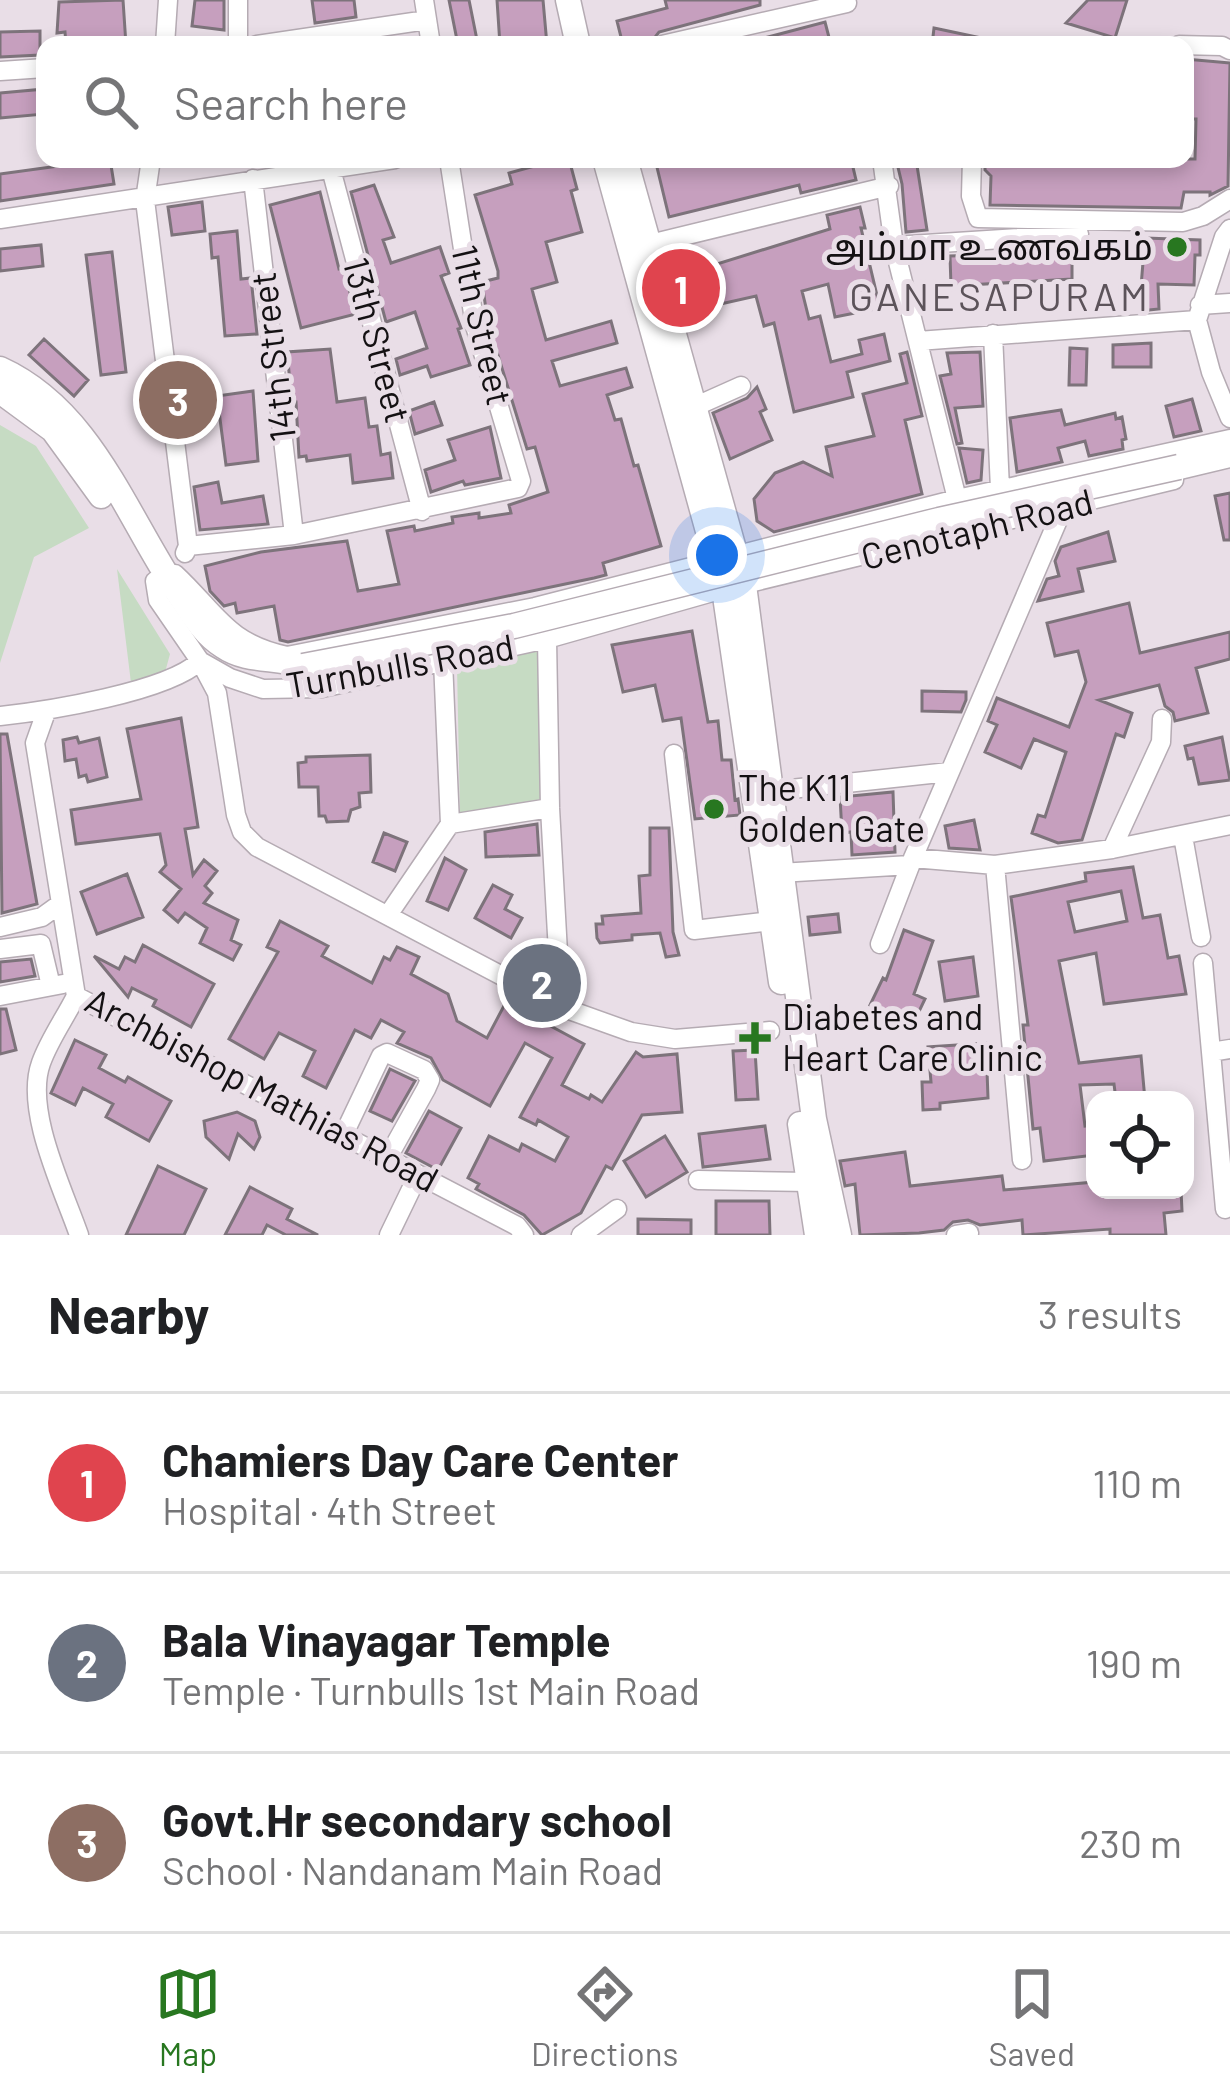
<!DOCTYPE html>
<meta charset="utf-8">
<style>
body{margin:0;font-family:Barlow,"Noto Sans Tamil",sans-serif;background:#f6f6f6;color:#202124}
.controls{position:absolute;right:36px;bottom:36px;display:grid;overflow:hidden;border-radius:24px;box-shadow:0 6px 18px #0003}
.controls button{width:108px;height:108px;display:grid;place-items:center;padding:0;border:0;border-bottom:3px solid #e0e0e0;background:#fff;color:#202124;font:60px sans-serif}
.you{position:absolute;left:717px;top:555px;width:42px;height:42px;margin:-30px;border:9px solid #fff;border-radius:50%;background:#1a73e8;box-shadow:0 0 0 18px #1a73e833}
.badge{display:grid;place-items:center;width:78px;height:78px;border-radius:50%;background:#287720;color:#fff;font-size:39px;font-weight:700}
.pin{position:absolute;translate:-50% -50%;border:6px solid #fff;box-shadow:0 3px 12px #0006}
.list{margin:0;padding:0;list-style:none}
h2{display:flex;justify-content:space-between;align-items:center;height:156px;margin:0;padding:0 48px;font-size:51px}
h2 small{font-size:39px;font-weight:400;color:#757577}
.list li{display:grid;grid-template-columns:78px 1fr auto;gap:36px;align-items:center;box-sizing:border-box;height:180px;padding:0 48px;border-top:3px solid #e0e0e0}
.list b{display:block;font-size:45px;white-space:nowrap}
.list p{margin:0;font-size:39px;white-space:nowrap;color:#757577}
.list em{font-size:39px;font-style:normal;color:#757577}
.icon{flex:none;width:66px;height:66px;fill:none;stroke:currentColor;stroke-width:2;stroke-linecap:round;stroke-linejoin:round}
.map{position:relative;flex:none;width:1230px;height:1235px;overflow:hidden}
.search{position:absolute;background:#fff;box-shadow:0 6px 18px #0003;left:36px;right:36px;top:36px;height:132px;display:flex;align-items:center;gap:30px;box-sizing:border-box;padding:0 42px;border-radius:24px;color:#757577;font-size:45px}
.sheet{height:696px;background:#fff}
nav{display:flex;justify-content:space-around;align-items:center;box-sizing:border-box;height:168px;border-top:3px solid #e0e0e0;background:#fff;font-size:33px;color:#757577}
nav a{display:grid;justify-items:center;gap:6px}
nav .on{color:#287720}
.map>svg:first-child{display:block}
</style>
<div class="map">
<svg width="1230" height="1235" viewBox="0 0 1230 1235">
<rect width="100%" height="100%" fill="#e9dee7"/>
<path fill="#c6dbc3" d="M 0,425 L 36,446 L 89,528 L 34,557 L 0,663 Z
M 117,569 L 170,654 L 164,676 L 131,683 Z
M 538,648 L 542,799 L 460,814 L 457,667 Z"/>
<path fill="#c69fbe" stroke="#7d737b" stroke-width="3" fill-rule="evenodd" d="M 123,0 L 126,45 L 66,45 L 65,32 L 57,33 L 59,2 Z
M 195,0 L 224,0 L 224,30 L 192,26 Z
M 312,0 L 354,0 L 356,17 L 315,23 Z
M 449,0 L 469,0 L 478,45 L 458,45 Z
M 497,0 L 543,0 L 547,45 L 500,45 Z
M 665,0 L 760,0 L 760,5 L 659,32 L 649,45 L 623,45 L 617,21 L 667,8 Z
M 1088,0 L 1127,0 L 1115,38 L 1066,23 Z
M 825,22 L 831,45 L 754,45 L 753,41 Z
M 934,28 L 986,39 L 986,45 L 932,45 Z
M 40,31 L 40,55 L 0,57 L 0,32 Z
M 1185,59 L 1230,63 L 1228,186 L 1210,195 L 1210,192 L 1184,192 L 1181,208 L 990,205 L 991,176 L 985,170 L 985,159 L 1195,159 L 1196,119 L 1186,119 L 1185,112 Z
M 45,89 L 45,114 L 0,118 L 0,93 Z
M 110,159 L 114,184 L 0,201 L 0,174 Z
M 560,159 L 569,159 L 577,189 L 571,191 L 582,232 L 546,242 L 557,282 L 532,289 L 534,297 L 546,340 L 611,321 L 617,343 L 552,361 L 560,386 L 626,368 L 632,387 L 607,395 L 615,420 L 621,419 L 634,466 L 638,465 L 661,546 L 603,563 L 606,575 L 594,578 L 288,642 L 280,640 L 274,606 L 237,613 L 235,603 L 224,606 L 210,591 L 205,566 L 261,552 L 347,541 L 358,591 L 399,584 L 387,531 L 414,526 L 415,531 L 453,523 L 452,517 L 479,513 L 479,518 L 511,513 L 509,505 L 548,492 L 535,447 L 527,449 L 488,323 L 482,282 L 498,278 L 498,271 L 475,195 L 512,184 L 509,173 Z
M 655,159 L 695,159 L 695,163 L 710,159 L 801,159 L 802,164 L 851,159 L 856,180 L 801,193 L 799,185 L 669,217 Z
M 896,159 L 916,159 L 927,230 L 906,232 L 902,184 Z
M 374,185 L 394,237 L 383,240 L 391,263 L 440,247 L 449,273 L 441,276 L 461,328 L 458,329 L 470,365 L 431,377 L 427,366 L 400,375 L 396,359 L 427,348 L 415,312 L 386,322 L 351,192 Z
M 320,192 L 339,269 L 343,268 L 356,314 L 301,328 L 270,205 Z
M 202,202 L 205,231 L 172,235 L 168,207 Z
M 860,207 L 865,228 L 861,228 L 880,308 L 835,317 L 828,284 L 802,291 L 809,319 L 820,316 L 831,362 L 862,354 L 859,340 L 884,334 L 890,361 L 847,372 L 853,397 L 794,412 L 774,323 L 764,326 L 756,296 L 685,312 L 675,277 L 830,229 L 827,215 Z
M 237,231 L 241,279 L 251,278 L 257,334 L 225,336 L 218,257 L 212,258 L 210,234 Z
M 1145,238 L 1200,240 L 1200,255 L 1195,255 L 1194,285 L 1158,284 L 1159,309 L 1139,311 Z
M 41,245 L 43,266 L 0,271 L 0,249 Z
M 1072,248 L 1072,279 L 951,286 L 950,256 L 1054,253 L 1054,249 Z
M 112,252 L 126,372 L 101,375 L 86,255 Z
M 44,339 L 88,380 L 74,396 L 29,355 Z
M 1151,343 L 1151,367 L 1113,367 L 1113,345 Z
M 1070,348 L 1087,349 L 1086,385 L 1069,385 Z
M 330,349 L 337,402 L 365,398 L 369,427 L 377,426 L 381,455 L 390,453 L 393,478 L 353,483 L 350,455 L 307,461 L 306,456 L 299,457 L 296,402 L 292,402 L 287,352 Z
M 907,352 L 922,416 L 905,420 L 922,494 L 774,532 L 757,521 L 754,499 L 775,473 L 803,462 L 832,476 L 826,447 L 874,436 L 863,394 L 907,383 L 900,354 Z
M 980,352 L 983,406 L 955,408 L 962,443 L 957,444 L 940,376 L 951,374 L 947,353 Z
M 757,387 L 766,409 L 760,412 L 772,440 L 730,459 L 713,413 L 747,398 Z
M 253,391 L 258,461 L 226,465 L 217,396 Z
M 1192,399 L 1201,431 L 1174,437 L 1166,406 Z
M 434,402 L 442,425 L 415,434 L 409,411 Z
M 1061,410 L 1065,425 L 1115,413 L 1116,419 L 1122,417 L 1126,439 L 1122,440 L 1123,449 L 1089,456 L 1085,441 L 1058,448 L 1062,462 L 1017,472 L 1010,418 Z
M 490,427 L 501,478 L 465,485 L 463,481 L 431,492 L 425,470 L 455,460 L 448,440 Z
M 959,448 L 983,450 L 981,480 L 967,483 Z
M 218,482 L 222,503 L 263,496 L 268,524 L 200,530 L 194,487 Z
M 1230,493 L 1230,540 L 1224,540 L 1215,496 Z
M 1108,532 L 1115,561 L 1078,569 L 1083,591 L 1038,601 L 1047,579 L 1059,576 L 1055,561 L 1061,547 Z
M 1129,603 L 1140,653 L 1230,632 L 1230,659 L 1196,668 L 1208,713 L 1175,721 L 1173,712 L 1165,706 L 1159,685 L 1099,700 L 1132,713 L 1124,737 L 1116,734 L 1082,840 L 1058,843 L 1032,833 L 1038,815 L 1045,817 L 1066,752 L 1034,739 L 1021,768 L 985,752 L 997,725 L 988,721 L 997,698 L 1069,727 L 1086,682 L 1078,651 L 1055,656 L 1047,623 Z
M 692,631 L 708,722 L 718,721 L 722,760 L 731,760 L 735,800 L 738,799 L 740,815 L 695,819 L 681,718 L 663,721 L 655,685 L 623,692 L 612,645 Z
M 922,691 L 966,692 L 966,700 L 961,712 L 922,711 Z
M 181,718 L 198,827 L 185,829 L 193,875 L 204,860 L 217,871 L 205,886 L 212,893 L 204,903 L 238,920 L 231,940 L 241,945 L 233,960 L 200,943 L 207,928 L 185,913 L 178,922 L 164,910 L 181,889 L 160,872 L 166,865 L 160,834 L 76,844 L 71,810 L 141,799 L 127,729 Z
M 0,734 L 7,734 L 37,904 L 2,913 Z
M 77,737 L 79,743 L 99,738 L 107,777 L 88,782 L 86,775 L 79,777 L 76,759 L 65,761 L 63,740 Z
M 1222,737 L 1230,780 L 1199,784 L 1193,758 L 1188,759 L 1185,746 Z
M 370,755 L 371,792 L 359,793 L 360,807 L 351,810 L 348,821 L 327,822 L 325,816 L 319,816 L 318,787 L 299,787 L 298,763 L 306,762 L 306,757 Z
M 893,792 L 895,852 L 852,855 L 851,832 L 842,833 L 840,797 Z
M 974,820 L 980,850 L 949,848 L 945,826 Z
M 537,824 L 539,855 L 486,857 L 485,832 Z
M 650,828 L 669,828 L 673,932 L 679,955 L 666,957 L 660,933 L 632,935 L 632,940 L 600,943 L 597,938 L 596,924 L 603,924 L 602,916 L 641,913 L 639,876 L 650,875 Z
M 384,833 L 407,842 L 395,871 L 373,862 Z
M 445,858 L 466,870 L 448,910 L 427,901 Z
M 1133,867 L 1143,918 L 1160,915 L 1168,958 L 1179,956 L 1186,994 L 1104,1004 L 1096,953 L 1059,961 L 1079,1063 L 1141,1056 L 1145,1100 L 1116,1100 L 1114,1084 L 1080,1085 L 1085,1126 L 1095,1125 L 1095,1155 L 1044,1161 L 1040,1128 L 1033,1129 L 1023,1025 L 1028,1025 L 1011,897 L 1086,881 L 1085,873 ZM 1121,891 L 1127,921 L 1075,932 L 1068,902 Z
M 127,874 L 143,917 L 97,934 L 81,892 Z
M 493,885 L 512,895 L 505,909 L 522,918 L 511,938 L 475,918 Z
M 838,914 L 840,932 L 810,935 L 808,917 Z
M 280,921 L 328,946 L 322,956 L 372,983 L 384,957 L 390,960 L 397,947 L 419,957 L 411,974 L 448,994 L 457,1021 L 487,1038 L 506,1002 L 584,1044 L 562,1085 L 589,1099 L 591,1095 L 602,1102 L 636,1052 L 643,1057 L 677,1054 L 682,1112 L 642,1115 L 612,1169 L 606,1166 L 581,1213 L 542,1235 L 524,1215 L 476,1189 L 479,1184 L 468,1178 L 489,1136 L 519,1151 L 522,1144 L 555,1161 L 568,1137 L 538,1120 L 536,1125 L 520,1117 L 552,1058 L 525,1043 L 490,1106 L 443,1080 L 431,1058 L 397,1043 L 404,1032 L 381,1020 L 371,1038 L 355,1030 L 326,1088 L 303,1076 L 315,1051 L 279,1033 L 264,1059 L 229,1039 L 278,952 L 267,947 Z
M 904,930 L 933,941 L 914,994 L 925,999 L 912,1026 L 870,1005 L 883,978 L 886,980 Z
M 143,945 L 214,984 L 191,1027 L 153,1006 L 156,1000 L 132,988 L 128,997 L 94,956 L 119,969 L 125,957 L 135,962 Z
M 973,957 L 978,996 L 945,1001 L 939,962 Z
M 31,959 L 35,976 L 0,982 L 0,962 Z
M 0,1009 L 6,1009 L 16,1050 L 0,1054 Z
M 75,1040 L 106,1055 L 99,1068 L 125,1082 L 128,1077 L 171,1101 L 149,1141 L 106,1117 L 113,1104 L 83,1088 L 75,1105 L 51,1093 Z
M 986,1043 L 988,1098 L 940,1103 L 940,1109 L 923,1110 L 922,1082 L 931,1082 L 928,1047 Z
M 755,1050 L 758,1099 L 736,1100 L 733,1051 Z
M 390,1069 L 415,1081 L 392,1121 L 370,1111 Z
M 429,1111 L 461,1128 L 438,1170 L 406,1153 Z
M 237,1112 L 255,1121 L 260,1137 L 254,1149 L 238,1134 L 229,1159 L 206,1137 L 204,1121 Z
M 765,1126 L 770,1159 L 703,1167 L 699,1134 Z
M 665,1136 L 687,1172 L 646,1197 L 624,1161 Z
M 905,1152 L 910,1186 L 1002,1176 L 1004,1190 L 1095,1182 L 1095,1190 L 1181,1190 L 1182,1211 L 1164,1213 L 1166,1235 L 1110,1235 L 1110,1229 L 1023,1235 L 1022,1220 L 980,1225 L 968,1220 L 953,1222 L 944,1230 L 919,1233 L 860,1235 L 855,1184 L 845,1186 L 840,1161 Z
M 158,1166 L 206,1189 L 184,1235 L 126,1235 Z
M 250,1187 L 292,1209 L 287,1219 L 318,1235 L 286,1235 L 267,1225 L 262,1235 L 225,1235 Z
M 716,1201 L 769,1201 L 770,1235 L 716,1235 Z
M 638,1219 L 691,1220 L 691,1235 L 638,1235 Z"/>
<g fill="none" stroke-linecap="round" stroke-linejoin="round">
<g stroke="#b5abb3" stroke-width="21">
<path id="minor" d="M 238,0 L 238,45
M 424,0 L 431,45
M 165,45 L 168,0
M 257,45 L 427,20
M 662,45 L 847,3
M 1179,45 L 1222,46 L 1230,50
M 0,71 L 45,68
M 151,159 L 145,200 L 188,546 L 185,553
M 882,159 L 894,246 L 957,499
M 972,159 L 971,196 L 978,218 L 1183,222 L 1203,216 L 1230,199
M 331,169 L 422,511
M 253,179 L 294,535
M 0,219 L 395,159
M 1230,229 L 1224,237 L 1197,320 L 1211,372 L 1230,418
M 646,245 L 889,186
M 894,246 L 1079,234
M 1200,305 L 1230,303
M 993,334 L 1000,489
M 918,341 L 1197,320
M 694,407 L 741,386
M 188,546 L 294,535 L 518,488 L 521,481 L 475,326 L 449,159
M 175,574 C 217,613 226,643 287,656 L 535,607 L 957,499 L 1230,439
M 155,581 L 158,600 L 200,661 L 230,678 L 263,689 L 322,688 L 547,639 L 716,591 L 1174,480
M 547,639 L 550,808 L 561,1007
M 443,661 L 450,824 L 550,808
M 46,712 L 35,743 L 76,996 L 517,1226 L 524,1235
M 0,716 C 47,711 167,692 200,661 L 217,693 L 236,815 L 242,832 L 257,847 L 561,1007 L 631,1032 L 675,1039 L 770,1031
M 674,754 L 694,930 L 771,921
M 772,791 L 949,772
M 1183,836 L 1201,937
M 1112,849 L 1161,742 L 1162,719
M 913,858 L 995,865 L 1112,849 L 1230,825
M 995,865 L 1022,1160
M 780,873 L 910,865
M 388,915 L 450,824
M 0,927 L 42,917 L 60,904
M 880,944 L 913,858 L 1064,506
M 0,949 L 41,944 L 51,986
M 1203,963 L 1211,1052
M 0,996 L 63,984
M 76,996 C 65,1018 49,1040 41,1063 C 24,1110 63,1189 79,1235
M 343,1136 L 381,1056 L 387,1053 L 424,1070 L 430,1080 L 426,1089 L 387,1159
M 698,1180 L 809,1182
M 1225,1209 L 1211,1052 L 1230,1049
M 389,1235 L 418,1175
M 581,1235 L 617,1209
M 956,1235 L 969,1233"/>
</g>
<g stroke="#b5abb3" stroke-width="27">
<path id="major" d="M 568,0 L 578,45
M 605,159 L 724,589 L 781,982
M 625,159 L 744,585 L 814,1119 L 839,1235
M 0,369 C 90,410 124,511 176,590 C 190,610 202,633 223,646 C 248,663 276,656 303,666
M 0,391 L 53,430 L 101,496
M 1179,467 L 1230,455
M 800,1124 L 817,1235"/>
</g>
<use href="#minor" stroke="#fff" stroke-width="18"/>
<use href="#major" stroke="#fff" stroke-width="24"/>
<g stroke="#b5abb3" stroke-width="27" stroke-linecap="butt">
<path id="major-bridge" d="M 303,666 L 514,626 L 939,520 L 1179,467"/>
</g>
<use href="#major-bridge" stroke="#fff" stroke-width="24"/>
</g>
<g fill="#287720" stroke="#e9dee7" stroke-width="4.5">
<circle cx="1177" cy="247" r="12"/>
<circle cx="714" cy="809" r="12"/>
<path d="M749 1020h12v12h12v12h-12v12h-12v-12h-12v-12h12z"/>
</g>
<g text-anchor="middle" stroke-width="10" stroke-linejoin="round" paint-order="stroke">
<g font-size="36" fill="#141113" stroke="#e9dee7" text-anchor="start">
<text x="1153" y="260" text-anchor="end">அம்மா உணவகம்</text>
<text x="738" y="801">The K11<tspan x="738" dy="41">Golden Gate</tspan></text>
<text x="782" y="1030">Diabetes and<tspan x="782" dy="41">Heart Care Clinic</tspan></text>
</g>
<g font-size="36" fill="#141113" stroke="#e9dee7">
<text transform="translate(482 325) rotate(77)" y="13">11th Street</text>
<text transform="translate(377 340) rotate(75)" y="13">13th Street</text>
<text transform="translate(273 357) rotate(-97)" y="13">14th Street</text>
<text transform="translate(977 529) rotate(-14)" y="13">Cenotaph Road</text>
<text transform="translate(400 666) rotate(-10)" y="13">Turnbulls Road</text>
<text transform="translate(262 1090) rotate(28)" y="13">Archbishop Mathias Road</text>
</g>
<g font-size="39" letter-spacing="3" fill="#5c535a" stroke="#e9dee7">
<text x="1000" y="311">GANESAPURAM</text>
</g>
</g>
</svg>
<div class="controls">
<button><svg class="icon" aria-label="locate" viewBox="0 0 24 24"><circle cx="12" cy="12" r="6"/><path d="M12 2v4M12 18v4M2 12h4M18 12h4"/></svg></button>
</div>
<div class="you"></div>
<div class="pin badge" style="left:681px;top:288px;background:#e0444e">1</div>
<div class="pin badge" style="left:542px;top:983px;background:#6b7280">2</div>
<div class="pin badge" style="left:178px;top:400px;background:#8d6e63">3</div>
<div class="search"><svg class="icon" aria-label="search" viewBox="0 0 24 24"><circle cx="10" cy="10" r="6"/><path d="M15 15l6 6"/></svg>Search here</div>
</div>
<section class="sheet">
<h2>Nearby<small>3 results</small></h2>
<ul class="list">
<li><span class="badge" style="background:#e0444e">1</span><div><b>Chamiers Day Care Center</b><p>Hospital · 4th Street</p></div><em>110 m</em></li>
<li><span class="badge" style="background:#6b7280">2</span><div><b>Bala Vinayagar Temple</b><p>Temple · Turnbulls 1st Main Road</p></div><em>190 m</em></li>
<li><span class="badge" style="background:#8d6e63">3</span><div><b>Govt.Hr secondary school</b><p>School · Nandanam Main Road</p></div><em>230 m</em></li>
</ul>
</section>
<nav>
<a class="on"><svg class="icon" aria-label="map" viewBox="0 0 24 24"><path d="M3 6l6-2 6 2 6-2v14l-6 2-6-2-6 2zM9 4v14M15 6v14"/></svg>Map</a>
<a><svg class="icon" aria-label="directions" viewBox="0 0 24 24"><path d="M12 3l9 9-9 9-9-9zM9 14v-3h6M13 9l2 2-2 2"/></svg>Directions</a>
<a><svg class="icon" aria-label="saved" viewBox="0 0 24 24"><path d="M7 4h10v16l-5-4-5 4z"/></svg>Saved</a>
</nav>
